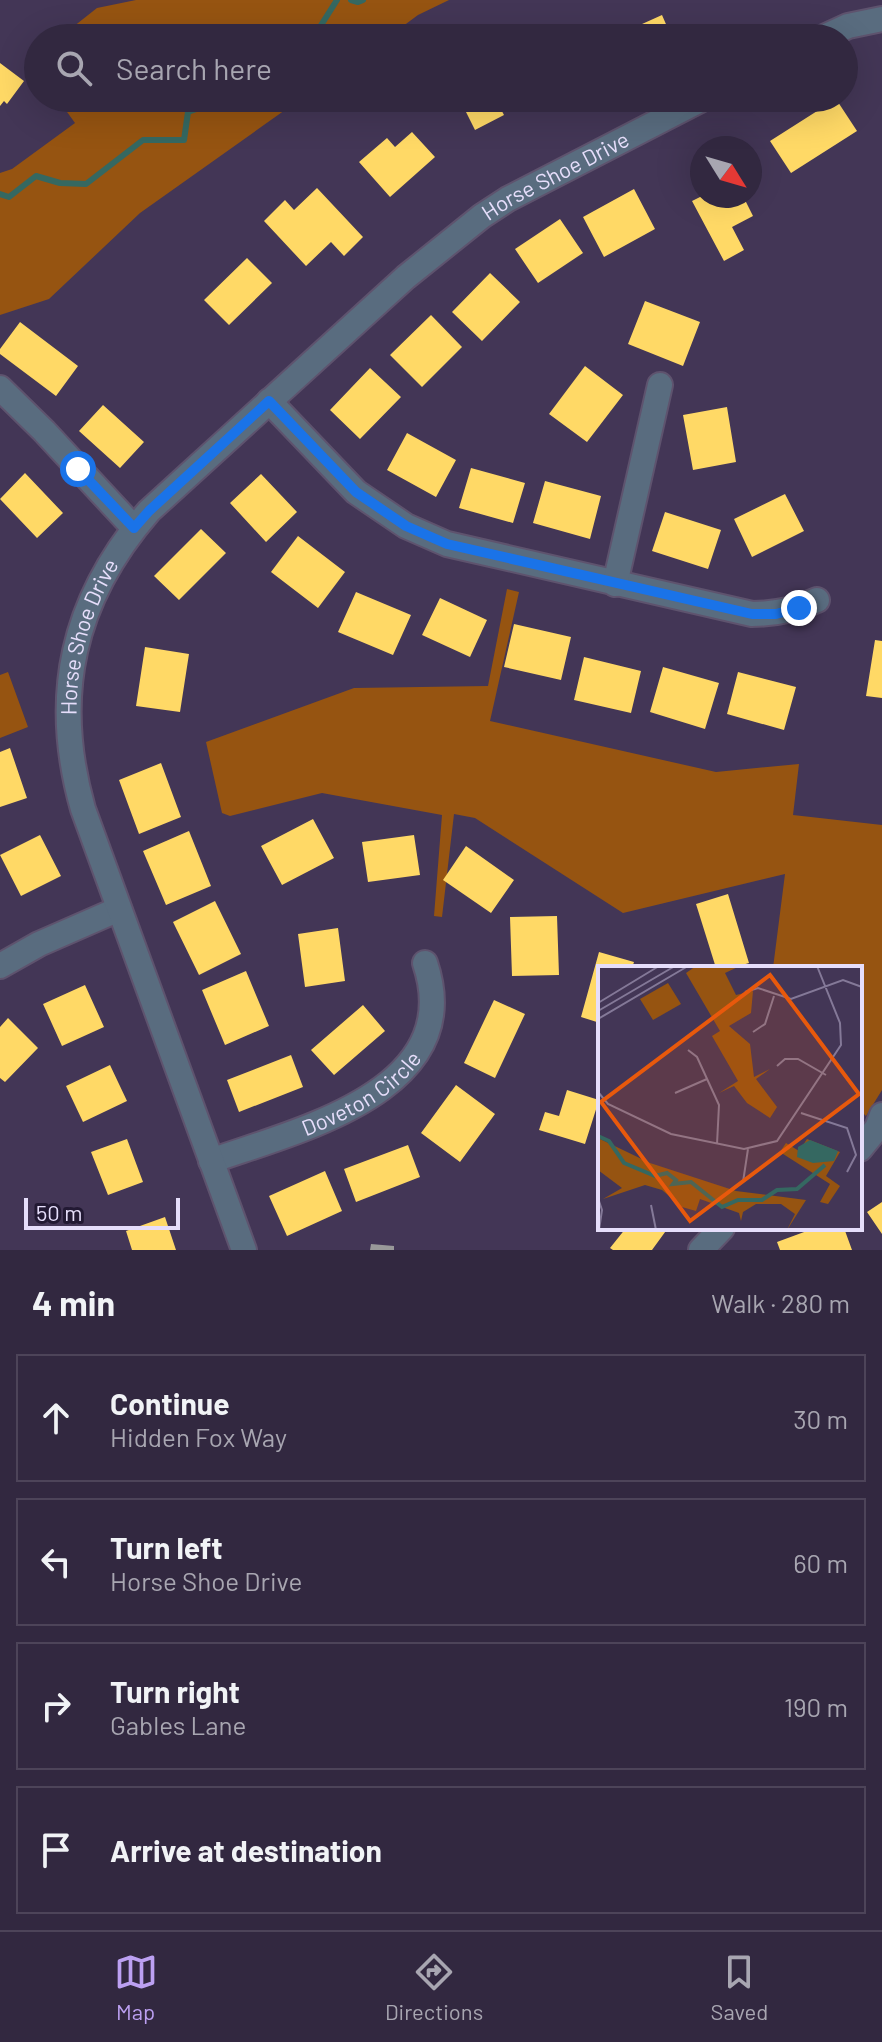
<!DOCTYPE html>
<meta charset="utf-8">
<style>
body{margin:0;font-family:Barlow,sans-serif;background:#3d344b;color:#f1f3f6}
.compass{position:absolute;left:690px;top:136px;width:72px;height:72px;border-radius:50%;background:#322840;box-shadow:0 8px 32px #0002;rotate:127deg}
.scale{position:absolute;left:24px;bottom:20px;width:156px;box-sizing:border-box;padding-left:8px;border:4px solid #e6defb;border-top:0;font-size:22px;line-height:28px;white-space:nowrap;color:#e6defb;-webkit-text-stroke:6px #221933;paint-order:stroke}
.stop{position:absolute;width:24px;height:24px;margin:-18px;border:6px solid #1a73e8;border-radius:50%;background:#fff}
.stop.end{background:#1a73e8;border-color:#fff;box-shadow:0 2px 8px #0008}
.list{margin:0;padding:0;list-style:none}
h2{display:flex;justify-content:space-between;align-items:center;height:104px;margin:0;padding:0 32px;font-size:34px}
h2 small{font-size:26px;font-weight:400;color:#a8a6b1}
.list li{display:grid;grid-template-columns:52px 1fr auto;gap:24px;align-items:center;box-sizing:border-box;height:128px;margin:0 16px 16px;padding:0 16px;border:2px solid #4d4459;border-radius:0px}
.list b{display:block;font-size:30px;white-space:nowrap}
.list p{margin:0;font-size:26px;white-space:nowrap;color:#a8a6b1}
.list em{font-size:26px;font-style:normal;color:#a8a6b1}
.icon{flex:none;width:44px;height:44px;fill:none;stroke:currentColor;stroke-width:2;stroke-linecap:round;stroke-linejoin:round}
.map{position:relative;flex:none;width:882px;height:1250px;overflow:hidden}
.search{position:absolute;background:#322840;box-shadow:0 8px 32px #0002;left:24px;right:24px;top:24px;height:88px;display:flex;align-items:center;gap:20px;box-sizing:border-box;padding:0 28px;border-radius:44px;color:#a8a6b1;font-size:30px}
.sheet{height:680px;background:#322840}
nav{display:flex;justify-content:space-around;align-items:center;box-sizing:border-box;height:112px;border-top:2px solid #4d4459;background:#322840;font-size:22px;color:#a8a6b1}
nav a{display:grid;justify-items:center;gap:4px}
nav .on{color:#bca0f2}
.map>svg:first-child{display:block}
</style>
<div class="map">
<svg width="882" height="1250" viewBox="0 0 882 1250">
<rect width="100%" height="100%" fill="#433656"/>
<path fill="#965411" d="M 136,0 L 449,0 L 418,15 L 387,38 L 59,38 L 97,8 Z
M 57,98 L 302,98 L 140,213 L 49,299 L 0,315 L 0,173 L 12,169 L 75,123 Z
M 507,589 L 519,592 L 490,721 L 716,772 L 799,764 L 793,815 L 882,825 L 882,1090 L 866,1116 L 860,1110 L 860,968 L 773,968 L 785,874 L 623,913 L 475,818 L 454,814 L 442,917 L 434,916 L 442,815 L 322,793 L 230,816 L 222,813 L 206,742 L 354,688 L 488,686 Z
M 8,672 L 28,727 L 0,738 L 0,675 Z"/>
<path fill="#ffd966" d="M 662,15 L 672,38 L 611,38 Z
M 0,63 L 24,81 L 7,104 L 4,101 L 0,106 Z
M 459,98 L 495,98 L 504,115 L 475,130 Z
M 836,99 L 857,131 L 791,173 L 770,141 Z
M 412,132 L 435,157 L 390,197 L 359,162 L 387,138 L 395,147 Z
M 317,188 L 363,237 L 344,256 L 331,242 L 306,266 L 264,221 L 285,200 L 294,210 Z
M 634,189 L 655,229 L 604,257 L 583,217 Z
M 702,196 L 743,196 L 753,216 L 732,227 L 744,250 L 724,261 L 692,201 Z
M 560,219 L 583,253 L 538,283 L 515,249 Z
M 247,258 L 272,283 L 229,325 L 204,300 Z
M 490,273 L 520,302 L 482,341 L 452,312 Z
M 645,301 L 700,322 L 683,366 L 628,344 Z
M 431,315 L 462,347 L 422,387 L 390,355 Z
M 20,322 L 78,366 L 56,396 L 0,354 L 0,349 Z
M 585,366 L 623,395 L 587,442 L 549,414 Z
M 370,368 L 401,397 L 360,439 L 330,410 Z
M 103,405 L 144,442 L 120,468 L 79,431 Z
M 727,407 L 736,462 L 693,470 L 683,415 Z
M 407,433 L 456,460 L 436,497 L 387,470 Z
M 471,468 L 525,483 L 513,523 L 459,508 Z
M 25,473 L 63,513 L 37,538 L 0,499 Z
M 261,474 L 297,512 L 266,542 L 230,503 Z
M 545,481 L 601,496 L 590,539 L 533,523 Z
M 785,494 L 804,531 L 752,557 L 734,519 Z
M 665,512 L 721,530 L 708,569 L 652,551 Z
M 201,529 L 226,553 L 179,600 L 154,576 Z
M 298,536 L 345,572 L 318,608 L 271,572 Z
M 356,592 L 411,615 L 393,655 L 338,632 Z
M 440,598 L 487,620 L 470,657 L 422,635 Z
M 514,624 L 571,637 L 561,680 L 504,667 Z
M 875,640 L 882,641 L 882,698 L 866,696 Z
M 145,647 L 189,654 L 180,712 L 136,706 Z
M 584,657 L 641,671 L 631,713 L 574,700 Z
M 663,667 L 719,683 L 705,729 L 650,712 Z
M 738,672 L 796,687 L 784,730 L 727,714 Z
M 10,748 L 27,798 L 0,807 L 0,752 Z
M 161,763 L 181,817 L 139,834 L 119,780 Z
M 313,819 L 334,858 L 282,885 L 261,846 Z
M 189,831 L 211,886 L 166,905 L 143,851 Z
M 40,835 L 61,876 L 21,896 L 0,855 Z
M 414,835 L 420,875 L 368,882 L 362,842 Z
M 466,846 L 514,880 L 491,913 L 443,880 Z
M 728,894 L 749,963 L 732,968 L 716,968 L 696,904 Z
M 215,901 L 241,954 L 199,975 L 173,922 Z
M 557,916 L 559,975 L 512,976 L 510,917 Z
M 338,928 L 345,981 L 305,987 L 298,934 Z
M 599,952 L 634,962 L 632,968 L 600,968 L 600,1023 L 581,1017 Z
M 246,971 L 269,1026 L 225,1045 L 202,990 Z
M 85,985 L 104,1027 L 62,1046 L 43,1004 Z
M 494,1000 L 525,1014 L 495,1078 L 464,1063 Z
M 363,1005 L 385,1031 L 334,1075 L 311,1050 Z
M 8,1018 L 38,1048 L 5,1082 L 0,1078 L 0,1027 Z
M 291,1055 L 303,1087 L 239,1112 L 227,1080 Z
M 110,1065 L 127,1101 L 83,1122 L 66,1086 Z
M 456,1085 L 495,1114 L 460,1162 L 421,1133 Z
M 567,1090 L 599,1100 L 585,1144 L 539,1130 L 545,1112 L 559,1116 Z
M 127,1139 L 143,1182 L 108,1195 L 91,1152 Z
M 408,1145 L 420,1177 L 356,1202 L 344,1169 Z
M 325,1171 L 342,1211 L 287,1236 L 269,1196 Z
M 882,1202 L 882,1234 L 867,1212 Z
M 165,1217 L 176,1250 L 132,1250 L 126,1231 Z
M 626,1228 L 668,1228 L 652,1250 L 613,1250 L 610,1248 Z
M 815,1228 L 844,1228 L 852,1250 L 780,1250 L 777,1242 Z"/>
<path fill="#999" d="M 371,1244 L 394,1246 L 394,1250 L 370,1250 Z"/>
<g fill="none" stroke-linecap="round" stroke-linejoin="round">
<path stroke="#356861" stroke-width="6" d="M 351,0 L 358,2 L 363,0
M 316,38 L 318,30 L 337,0
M 0,194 L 9,197 L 36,176 L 60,183 L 86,184 L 143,140 L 184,140 L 188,112 L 216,102 L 216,98"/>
<g stroke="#5e536e" stroke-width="28">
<g id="minor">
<path d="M 822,38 L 848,26 L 882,19"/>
<path d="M 0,388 L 44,431 L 134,528"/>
<path d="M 269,401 L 356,492 L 406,526 L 447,544 L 752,614 C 776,614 795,610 817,600"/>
<path d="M 615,584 L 660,385"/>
<path d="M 0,966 L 39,944 L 119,909"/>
<path d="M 860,1149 L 877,1128 L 882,1115"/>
<path id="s1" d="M 211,1161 C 298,1130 468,1091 425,963"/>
<path id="s2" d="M 244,1250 L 83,809 C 51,696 72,600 149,511 L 406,277 L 482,216 L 508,199 L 704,98"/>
<path d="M 701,1250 L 722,1228"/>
</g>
</g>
<use href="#minor" stroke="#596c7f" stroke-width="24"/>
</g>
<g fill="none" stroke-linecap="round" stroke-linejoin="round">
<path stroke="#1a73e8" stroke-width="10" d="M 78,469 L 134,528 L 149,511 L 269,401 L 356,492 L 406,526 L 447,544 L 752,614 L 776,614 L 799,608"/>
</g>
<g text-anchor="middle" stroke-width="8" stroke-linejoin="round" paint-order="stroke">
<g font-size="22" fill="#e6defb" stroke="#221933">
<text dy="8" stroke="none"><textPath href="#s2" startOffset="1318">Horse Shoe Drive</textPath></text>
<text dy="8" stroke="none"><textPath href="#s2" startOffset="646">Horse Shoe Drive</textPath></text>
<text dy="8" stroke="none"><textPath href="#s1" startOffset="166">Doveton Circle</textPath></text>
</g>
</g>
<g transform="translate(598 966)">
<rect width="264" height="264" fill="#433656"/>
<path d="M 98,0 L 142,0 L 127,7 L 138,29 L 155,25 L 153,47 L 131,60 L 152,78 L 156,111 L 172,103 L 158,113 L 179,141 L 172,152 L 149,137 L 136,120 L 121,127 L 140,115 L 114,70 L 122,65 L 88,7 ZM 70,17 L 83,38 L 55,54 L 42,33 ZM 0,172 L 52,197 L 138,225 L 208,234 L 189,264 L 197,248 L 183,238 L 158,238 L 145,246 L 143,255 L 141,247 L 102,233 L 98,245 L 84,241 L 64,224 L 47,219 L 5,233 L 24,222 L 0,204 ZM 209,173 L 242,186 L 228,210 L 242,220 L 230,238 L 222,236 L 232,218 L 182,186 L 188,177 L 201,185 Z" fill="#965411"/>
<path d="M 212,174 L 240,185 L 236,195 L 215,197 L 199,191 L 200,181 Z" fill="#356861"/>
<path fill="none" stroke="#356861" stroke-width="4" d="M 0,170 L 11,175 L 26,197 L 57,210 L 69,207 L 78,214 L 75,218 L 93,216 L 124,241 L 140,234 L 164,234 L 179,224 L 199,223 L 227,199"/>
<path fill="none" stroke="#847998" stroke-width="2" d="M 147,26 L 160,22 L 193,33 L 245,14 L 264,21M 0,37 L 61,0M 0,45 L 77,0M 0,53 L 90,0M 155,66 L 167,58 L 176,30M 90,84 L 99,91 L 121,139 L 119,178M 179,100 L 187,93 L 200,93 L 228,109M 0,126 L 10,138 L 73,168 L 146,183 L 179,175 L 243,79 L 242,57 L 219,0M 77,127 L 109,113M 203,147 L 249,162 L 258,189 L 249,206M 145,216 L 150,183M 0,232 L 4,244 L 1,264M 53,239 L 58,264"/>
<path fill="#e8590c" fill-opacity="0.15" stroke="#e8590c" stroke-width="4" d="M 172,9 L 261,128 L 92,255 L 3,136 Z"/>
<rect width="264" height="264" fill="none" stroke="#e6defb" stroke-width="4"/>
</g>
</svg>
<svg class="compass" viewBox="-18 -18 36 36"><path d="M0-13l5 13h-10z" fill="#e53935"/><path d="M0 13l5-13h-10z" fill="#a8a6b1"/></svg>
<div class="scale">50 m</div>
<div class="stop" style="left:78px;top:469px"></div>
<div class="stop end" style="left:799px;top:608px"></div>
<div class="search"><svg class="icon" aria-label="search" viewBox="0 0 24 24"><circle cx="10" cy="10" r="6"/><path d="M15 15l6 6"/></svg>Search here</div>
</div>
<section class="sheet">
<h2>4 min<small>Walk · 280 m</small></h2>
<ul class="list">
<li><svg class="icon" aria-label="ahead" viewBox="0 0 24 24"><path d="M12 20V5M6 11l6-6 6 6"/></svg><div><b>Continue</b><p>Hidden Fox Way</p></div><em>30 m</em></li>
<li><svg class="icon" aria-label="left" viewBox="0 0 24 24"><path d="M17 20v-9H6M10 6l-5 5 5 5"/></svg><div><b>Turn left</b><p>Horse Shoe Drive</p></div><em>60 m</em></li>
<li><svg class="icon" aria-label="right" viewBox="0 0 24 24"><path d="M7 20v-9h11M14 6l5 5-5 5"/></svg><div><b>Turn right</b><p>Gables Lane</p></div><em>190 m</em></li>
<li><svg class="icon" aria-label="arrive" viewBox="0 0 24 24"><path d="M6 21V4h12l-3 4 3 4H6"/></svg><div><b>Arrive at destination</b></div></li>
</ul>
</section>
<nav>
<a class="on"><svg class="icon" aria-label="map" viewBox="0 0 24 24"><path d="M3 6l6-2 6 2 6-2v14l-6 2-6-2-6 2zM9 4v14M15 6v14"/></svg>Map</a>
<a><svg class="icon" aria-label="directions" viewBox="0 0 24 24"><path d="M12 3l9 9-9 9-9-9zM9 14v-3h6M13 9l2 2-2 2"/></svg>Directions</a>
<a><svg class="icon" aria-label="saved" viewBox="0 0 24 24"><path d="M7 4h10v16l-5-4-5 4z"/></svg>Saved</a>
</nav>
